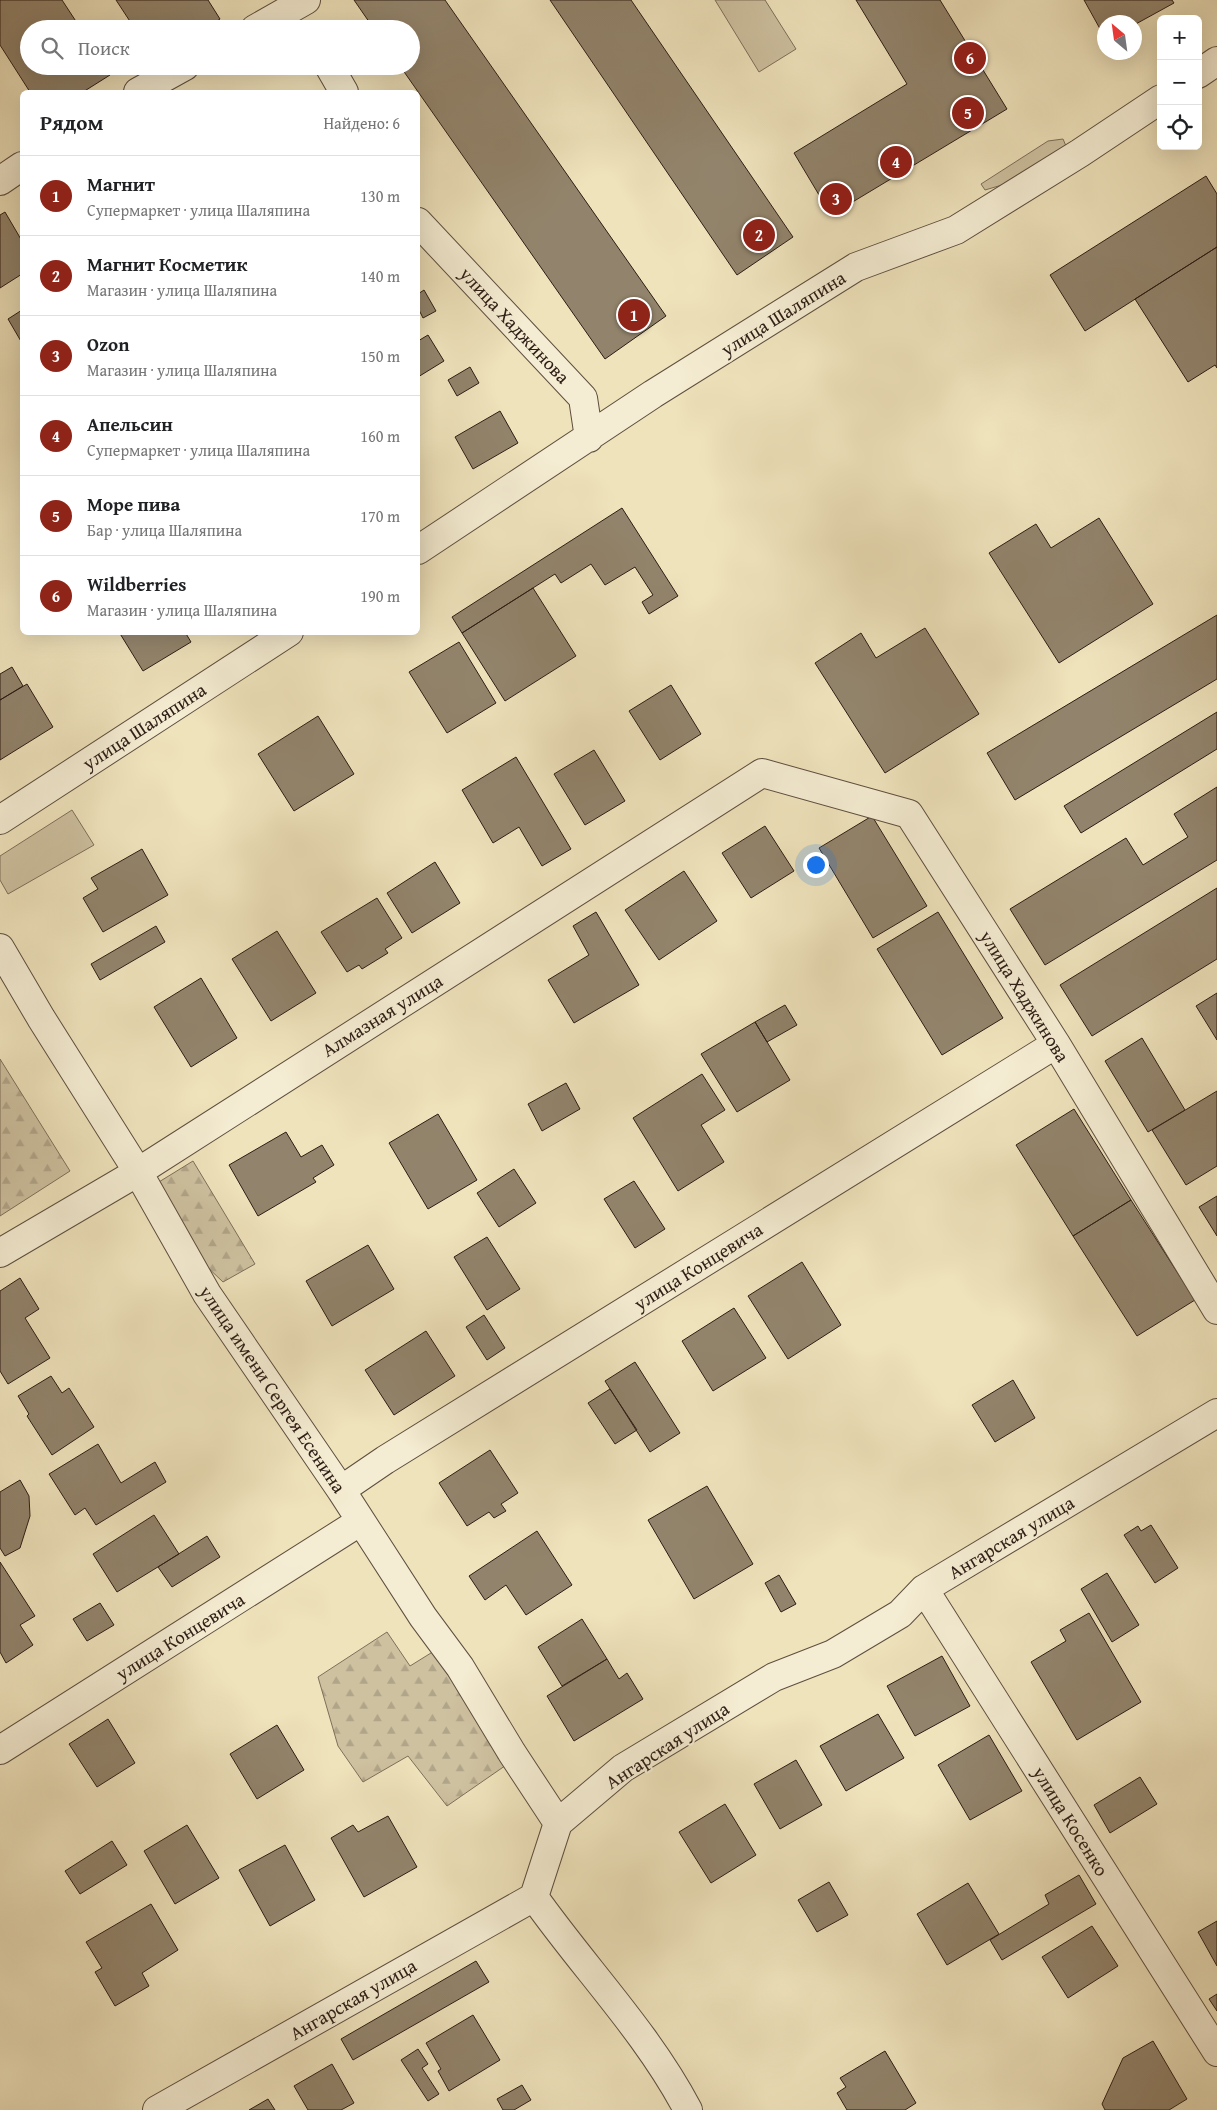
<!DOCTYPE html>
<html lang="ru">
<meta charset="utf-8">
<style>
body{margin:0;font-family:"Gentium Book Plus",serif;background:#f6f6f6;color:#202124}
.controls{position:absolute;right:15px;top:15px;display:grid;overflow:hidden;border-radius:8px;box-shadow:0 5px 20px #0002}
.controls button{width:45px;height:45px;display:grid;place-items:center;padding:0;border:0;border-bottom:1px solid #e0e0e0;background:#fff;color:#202124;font:25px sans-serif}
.compass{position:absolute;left:1097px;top:15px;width:45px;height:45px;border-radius:50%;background:#fff;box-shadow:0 5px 20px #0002;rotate:331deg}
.you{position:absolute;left:815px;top:864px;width:18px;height:18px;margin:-12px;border:4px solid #fff;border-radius:50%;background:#1a73e8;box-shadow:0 0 0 8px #1a73e833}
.badge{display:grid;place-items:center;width:32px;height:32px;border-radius:50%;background:#8f2418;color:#fff;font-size:16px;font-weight:700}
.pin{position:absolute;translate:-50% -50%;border:2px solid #fff;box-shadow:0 1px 5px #0006}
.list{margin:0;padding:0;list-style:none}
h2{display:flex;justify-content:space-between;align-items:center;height:65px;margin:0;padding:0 20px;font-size:21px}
h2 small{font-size:16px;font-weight:400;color:#757577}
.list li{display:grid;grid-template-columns:32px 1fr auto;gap:15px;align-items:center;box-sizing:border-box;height:80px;padding:0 20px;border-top:1px solid #e0e0e0}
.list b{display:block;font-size:19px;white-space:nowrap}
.list p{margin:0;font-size:16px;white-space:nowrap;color:#757577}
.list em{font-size:16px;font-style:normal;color:#757577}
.icon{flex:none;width:28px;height:28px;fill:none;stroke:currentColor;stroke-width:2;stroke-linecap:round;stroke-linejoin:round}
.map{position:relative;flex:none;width:1217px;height:2110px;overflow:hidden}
.search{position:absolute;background:#fff;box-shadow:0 5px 20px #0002;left:20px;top:20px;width:400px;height:55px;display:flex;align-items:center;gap:12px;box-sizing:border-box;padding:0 18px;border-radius:28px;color:#757577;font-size:19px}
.panel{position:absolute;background:#fff;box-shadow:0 5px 20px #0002;left:20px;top:90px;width:400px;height:545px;border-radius:8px}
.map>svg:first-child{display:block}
</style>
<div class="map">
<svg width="1217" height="2110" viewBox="0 0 1217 2110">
<defs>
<pattern id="forest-firs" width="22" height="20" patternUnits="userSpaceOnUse" patternTransform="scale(1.25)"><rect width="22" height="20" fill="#cec1a0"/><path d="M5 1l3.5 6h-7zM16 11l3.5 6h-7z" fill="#b1a589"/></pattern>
</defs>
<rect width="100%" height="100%" fill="#efe3bc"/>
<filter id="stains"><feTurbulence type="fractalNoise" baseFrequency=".004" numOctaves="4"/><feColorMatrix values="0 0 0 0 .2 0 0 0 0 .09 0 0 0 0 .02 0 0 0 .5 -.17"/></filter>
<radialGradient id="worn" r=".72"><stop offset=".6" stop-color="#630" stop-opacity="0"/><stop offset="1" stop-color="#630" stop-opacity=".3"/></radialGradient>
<path fill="#cec1a0" stroke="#7e6f5a" d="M 715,0 L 765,0 L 796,49 L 759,72 Z
M 1063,139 L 1066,146 L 1065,153 L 1002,185 L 985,190 L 981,184 L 1048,141 Z
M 72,810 L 94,845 L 8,894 L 0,880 L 0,856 Z"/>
<path fill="url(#forest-firs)" stroke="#7e6f5a" d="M 0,1059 L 70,1171 L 0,1216 Z
M 193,1161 L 255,1264 L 223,1282 L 202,1262 L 154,1185 Z
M 387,1632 L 410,1666 L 439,1648 L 512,1761 L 447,1806 L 408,1756 L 363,1782 L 338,1746 L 318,1677 Z"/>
<path fill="#92846c" stroke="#2d1d15" d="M 0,0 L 62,0 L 81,29 L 29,29 L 29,66 L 104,66 L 110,75 L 83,92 L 30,92 L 0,45 Z
M 116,0 L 208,0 L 220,19 L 205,29 L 135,29 Z
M 354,0 L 445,0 L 666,316 L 605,359 L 400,66 L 411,66 L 411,29 L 374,29 Z
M 550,0 L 631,0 L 793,237 L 737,275 Z
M 856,0 L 940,0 L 1007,109 L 831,215 L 794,153 L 907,84 Z
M 1084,0 L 1172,0 L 1174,3 L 1134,25 L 1134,22 L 1104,22 L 1104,36 Z
M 1206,176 L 1217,194 L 1217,247 L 1085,331 L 1050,275 Z
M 5,212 L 22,241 L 22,274 L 0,288 L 0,215 Z
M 1217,247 L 1217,368 L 1215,365 L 1188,382 L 1135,299 Z
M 424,290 L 436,311 L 423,318 L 418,308 L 418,294 Z
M 22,310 L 22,343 L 8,319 Z
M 428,335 L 444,361 L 418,377 L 418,341 Z
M 470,367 L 479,383 L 457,396 L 448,380 Z
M 500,411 L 518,443 L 473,469 L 455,437 Z
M 622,508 L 678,596 L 649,614 L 642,602 L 653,595 L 635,567 L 605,585 L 591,564 L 561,583 L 555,574 L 462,633 L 452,617 Z
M 1099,518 L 1153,604 L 1059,663 L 989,553 L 1036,524 L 1051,548 Z
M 533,588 L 576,656 L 505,701 L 462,633 Z
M 1217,615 L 1217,679 L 1015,800 L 987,753 Z
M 925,628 L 979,714 L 885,773 L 815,663 L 861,633 L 876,658 Z
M 119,632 L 185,632 L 191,642 L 143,671 Z
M 459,642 L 496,703 L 447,733 L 409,672 Z
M 12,667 L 23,686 L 0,700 L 0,674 Z
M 27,684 L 53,727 L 0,760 L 0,700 Z
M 671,685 L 701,734 L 660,760 L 629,711 Z
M 1217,712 L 1217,749 L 1081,833 L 1064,806 Z
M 318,716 L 354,774 L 294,811 L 258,754 Z
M 594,750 L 625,801 L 585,825 L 554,774 Z
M 516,757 L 571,849 L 542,866 L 519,827 L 493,843 L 462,790 Z
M 1217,787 L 1217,860 L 1045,965 L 1010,909 L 1126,838 L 1143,865 L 1188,837 L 1174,814 Z
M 872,816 L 927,906 L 873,938 L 819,848 Z
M 765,826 L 794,871 L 751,898 L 722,853 Z
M 142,849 L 168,895 L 103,932 L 83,898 L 98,889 L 91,878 Z
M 435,862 L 460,903 L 412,933 L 387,893 Z
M 684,871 L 717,921 L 659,960 L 625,910 Z
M 1217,888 L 1217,959 L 1092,1036 L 1060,985 Z
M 377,898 L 402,938 L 385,949 L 388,953 L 362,969 L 359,965 L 347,972 L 321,932 Z
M 596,912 L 639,985 L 574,1023 L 548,980 L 589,955 L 573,926 Z
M 938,912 L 1003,1018 L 942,1055 L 877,949 Z
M 156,926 L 165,942 L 100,980 L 91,964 Z
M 277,931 L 316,993 L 271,1021 L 232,959 Z
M 201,978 L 237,1038 L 191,1067 L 154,1007 Z
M 1217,993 L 1217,1040 L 1196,1006 Z
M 785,1005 L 797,1025 L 767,1042 L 755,1022 Z
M 755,1022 L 790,1080 L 737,1112 L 701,1054 Z
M 1142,1038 L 1185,1110 L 1148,1132 L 1105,1061 Z
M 702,1074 L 725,1110 L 701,1125 L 724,1162 L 678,1191 L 633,1118 Z
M 566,1083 L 580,1109 L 542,1131 L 528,1104 Z
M 1217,1091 L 1217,1166 L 1186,1185 L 1152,1130 Z
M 1074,1109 L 1131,1200 L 1073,1236 L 1016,1145 Z
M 438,1114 L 477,1180 L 428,1209 L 389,1143 Z
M 286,1132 L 301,1157 L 322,1145 L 334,1165 L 313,1178 L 316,1182 L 258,1216 L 229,1165 Z
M 514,1169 L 536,1203 L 499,1227 L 477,1193 Z
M 634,1181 L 665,1229 L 635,1248 L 604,1199 Z
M 1217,1196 L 1217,1236 L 1199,1207 Z
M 1131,1200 L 1195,1300 L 1137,1336 L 1073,1236 Z
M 487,1237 L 520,1289 L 487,1310 L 454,1257 Z
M 368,1245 L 394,1289 L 332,1326 L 306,1281 Z
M 802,1262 L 841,1325 L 788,1359 L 748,1296 Z
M 20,1278 L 39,1309 L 25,1318 L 50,1358 L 8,1384 L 0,1371 L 0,1291 Z
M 734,1308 L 766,1358 L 713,1391 L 682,1341 Z
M 484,1315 L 505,1348 L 487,1360 L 466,1327 Z
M 426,1331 L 455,1376 L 394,1415 L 365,1370 Z
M 635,1362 L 680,1433 L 650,1452 L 605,1381 Z
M 51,1376 L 62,1393 L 69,1388 L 94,1427 L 52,1455 L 27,1416 L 29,1414 L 18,1396 Z
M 1013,1380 L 1035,1418 L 995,1442 L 972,1405 Z
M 610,1389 L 637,1430 L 615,1444 L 588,1403 Z
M 98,1444 L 121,1483 L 155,1462 L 166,1482 L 96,1525 L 85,1508 L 75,1515 L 49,1474 Z
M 490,1450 L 518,1493 L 501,1504 L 506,1511 L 494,1518 L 489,1512 L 467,1526 L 439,1483 Z
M 20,1480 L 29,1496 L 30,1516 L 20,1548 L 5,1556 L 0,1548 L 0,1492 Z
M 707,1486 L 753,1564 L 694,1599 L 648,1520 Z
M 154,1515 L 179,1554 L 117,1592 L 93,1554 Z
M 1151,1525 L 1178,1568 L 1155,1583 L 1124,1535 L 1138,1526 L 1141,1531 Z
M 537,1531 L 572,1585 L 526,1615 L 506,1585 L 485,1600 L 469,1576 Z
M 207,1536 L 220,1557 L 172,1587 L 158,1567 Z
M 0,1562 L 35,1616 L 20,1625 L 33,1645 L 6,1663 L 0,1652 Z
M 1107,1573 L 1139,1625 L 1112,1642 L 1081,1589 Z
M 779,1575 L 796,1604 L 781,1612 L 765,1583 Z
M 100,1603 L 114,1625 L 87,1641 L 73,1619 Z
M 1089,1613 L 1141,1702 L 1077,1740 L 1031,1662 L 1066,1641 L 1060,1630 Z
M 582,1619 L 607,1659 L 562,1686 L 538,1647 Z
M 942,1656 L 970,1706 L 915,1736 L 887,1686 Z
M 607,1659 L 619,1679 L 627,1673 L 643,1699 L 574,1741 L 547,1696 Z
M 878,1714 L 904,1758 L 846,1791 L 820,1746 Z
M 108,1719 L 135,1763 L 97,1787 L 69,1744 Z
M 277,1725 L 304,1770 L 257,1799 L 230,1754 Z
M 989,1735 L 1022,1791 L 970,1820 L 938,1765 Z
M 796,1760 L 822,1805 L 780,1829 L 754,1784 Z
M 1140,1777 L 1157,1804 L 1110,1833 L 1094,1805 Z
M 725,1804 L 756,1855 L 711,1883 L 679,1832 Z
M 388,1816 L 417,1867 L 364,1897 L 331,1838 L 353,1825 L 358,1832 Z
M 187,1825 L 219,1878 L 175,1904 L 144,1851 Z
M 112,1841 L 127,1865 L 80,1894 L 65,1871 Z
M 285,1845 L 315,1900 L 270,1926 L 239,1870 Z
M 1079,1875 L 1096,1904 L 1002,1960 L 990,1940 L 1049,1904 L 1045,1895 Z
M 829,1882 L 848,1915 L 817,1932 L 798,1900 Z
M 968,1883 L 999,1934 L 947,1965 L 917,1914 Z
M 151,1904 L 178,1950 L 142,1973 L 149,1986 L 115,2006 L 95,1972 L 102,1968 L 86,1942 Z
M 1217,1921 L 1217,1966 L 1198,1932 Z
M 1092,1926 L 1118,1966 L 1068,1998 L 1042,1957 Z
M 476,1961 L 489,1982 L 353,2060 L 341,2039 Z
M 1217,1994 L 1217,2011 L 1209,1999 Z
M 473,2015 L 500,2060 L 449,2091 L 438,2071 L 441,2069 L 426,2043 Z
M 1153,2041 L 1187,2099 L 1169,2110 L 1105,2110 L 1102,2104 L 1123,2058 Z
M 418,2049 L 428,2064 L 422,2068 L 439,2094 L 428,2101 L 401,2060 Z
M 885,2051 L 916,2103 L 905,2110 L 847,2110 L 837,2093 L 846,2087 L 840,2078 Z
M 332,2064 L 354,2103 L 341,2110 L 308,2110 L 294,2086 Z
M 522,2085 L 531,2100 L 514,2110 L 503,2110 L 497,2099 Z
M 268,2099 L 275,2110 L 249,2110 Z"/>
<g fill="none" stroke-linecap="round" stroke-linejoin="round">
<g stroke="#5e4e3f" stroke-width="30">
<path id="street" d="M 255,29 L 306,0
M 329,66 L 344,92
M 1198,74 L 1217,61
M 138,92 L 185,66
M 0,181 L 22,166
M 418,222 L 583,398 L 589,438
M 418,550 L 653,394 L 856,267 L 956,230 L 1080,153 L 1161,99
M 0,820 L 289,632
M 0,948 L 41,1018 L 138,1172 L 207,1294 L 341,1490 L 423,1617 L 460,1667 L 512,1753 L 558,1823
M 0,1253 L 138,1172 L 762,773 L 909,814 L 1056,1044 L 1217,1310
M 341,1490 L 385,1460 L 1056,1044
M 924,1589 L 1217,2052
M 0,1750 L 361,1521
M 534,1897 C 584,1968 647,2032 688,2110
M 157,2110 L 534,1897 L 558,1823 L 623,1768 L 774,1677 L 833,1654 L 900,1614 L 924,1589 L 1217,1413"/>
</g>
<use href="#street" stroke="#f5edd3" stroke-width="28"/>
</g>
<g text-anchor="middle" stroke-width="4.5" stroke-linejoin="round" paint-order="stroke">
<g font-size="19" fill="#2d1d15" stroke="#f5edd3">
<text transform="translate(783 313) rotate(-32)" y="7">улица Шаляпина</text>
<text transform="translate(515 325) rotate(47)" y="7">улица Хаджинова</text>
<text transform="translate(144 726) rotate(-33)" y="7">улица Шаляпина</text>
<text transform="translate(1025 996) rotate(58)" y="7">улица Хаджинова</text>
<text transform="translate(382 1015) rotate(-32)" y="7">Алмазная улица</text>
<text transform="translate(698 1266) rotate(-32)" y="7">улица Концевича</text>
<text transform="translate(273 1389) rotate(56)" y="7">улица имени Сергея Есенина</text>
<text transform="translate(1011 1537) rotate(-31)" y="7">Ангарская улица</text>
<text transform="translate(180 1636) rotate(-32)" y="7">улица Концевича</text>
<text transform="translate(667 1745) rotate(-33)" y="7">Ангарская улица</text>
<text transform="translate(1071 1821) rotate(58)" y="7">улица Косенко</text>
<text transform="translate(353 1999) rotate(-30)" y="7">Ангарская улица</text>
</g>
</g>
<rect width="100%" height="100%" filter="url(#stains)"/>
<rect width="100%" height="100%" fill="url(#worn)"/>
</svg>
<div class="controls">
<button>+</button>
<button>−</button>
<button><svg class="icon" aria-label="locate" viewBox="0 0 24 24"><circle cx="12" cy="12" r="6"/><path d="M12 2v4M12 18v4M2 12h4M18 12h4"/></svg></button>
</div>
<svg class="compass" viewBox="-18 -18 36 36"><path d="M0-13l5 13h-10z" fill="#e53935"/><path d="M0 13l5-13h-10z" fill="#757577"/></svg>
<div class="you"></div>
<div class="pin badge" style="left:634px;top:315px">1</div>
<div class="pin badge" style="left:759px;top:235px">2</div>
<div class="pin badge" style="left:836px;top:199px">3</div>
<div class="pin badge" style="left:896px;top:162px">4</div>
<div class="pin badge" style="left:968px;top:113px">5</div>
<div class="pin badge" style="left:970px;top:58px">6</div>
<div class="search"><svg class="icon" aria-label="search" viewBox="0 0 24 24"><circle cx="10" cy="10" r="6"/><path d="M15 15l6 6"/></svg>Поиск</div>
<section class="panel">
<h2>Рядом<small>Найдено: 6</small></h2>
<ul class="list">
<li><span class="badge">1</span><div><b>Магнит</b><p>Супермаркет · улица Шаляпина</p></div><em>130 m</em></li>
<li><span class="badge">2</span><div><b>Магнит Косметик</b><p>Магазин · улица Шаляпина</p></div><em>140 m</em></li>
<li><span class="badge">3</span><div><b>Ozon</b><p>Магазин · улица Шаляпина</p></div><em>150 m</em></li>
<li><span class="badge">4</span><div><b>Апельсин</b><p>Супермаркет · улица Шаляпина</p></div><em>160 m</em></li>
<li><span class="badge">5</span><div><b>Море пива</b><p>Бар · улица Шаляпина</p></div><em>170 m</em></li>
<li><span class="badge">6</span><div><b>Wildberries</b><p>Магазин · улица Шаляпина</p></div><em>190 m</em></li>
</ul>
</section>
</div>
